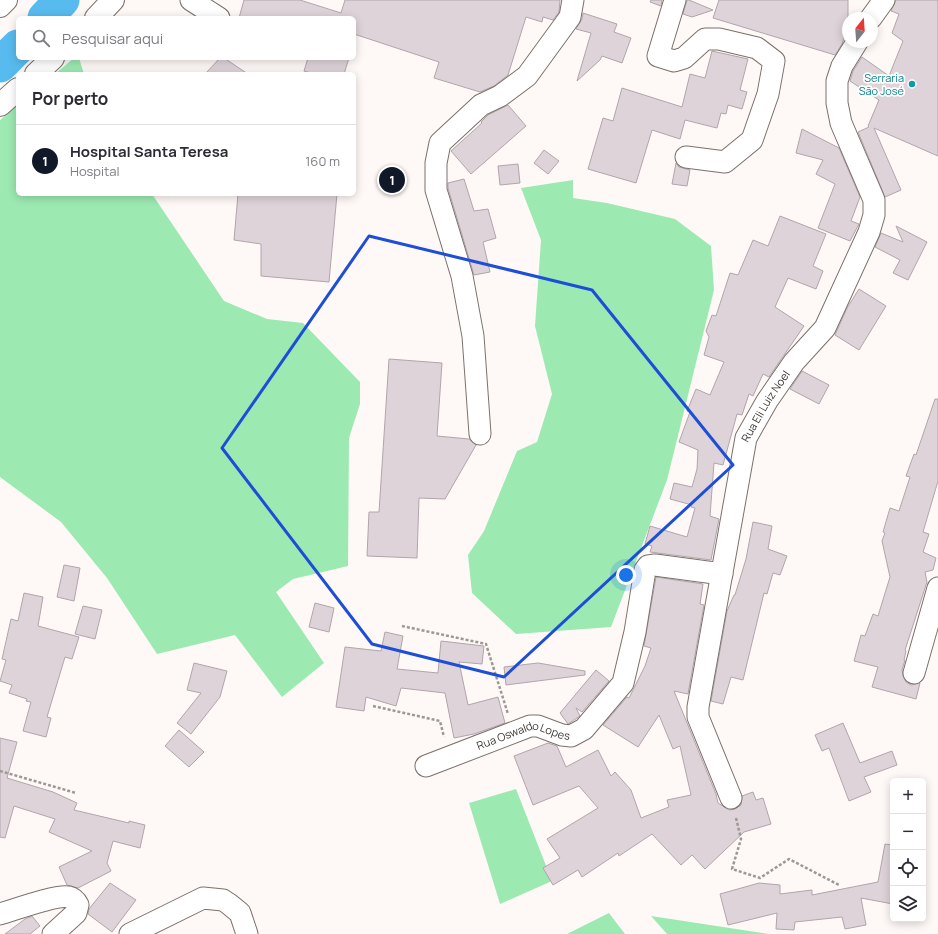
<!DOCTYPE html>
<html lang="pt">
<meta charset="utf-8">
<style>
body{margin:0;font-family:Manrope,sans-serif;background:#f7f7f7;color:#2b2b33}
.controls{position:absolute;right:12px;bottom:12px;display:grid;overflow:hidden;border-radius:6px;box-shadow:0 2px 10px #0003}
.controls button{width:36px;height:36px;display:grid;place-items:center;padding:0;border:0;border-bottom:1px solid #e1e1e2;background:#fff;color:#2b2b33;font:20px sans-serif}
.compass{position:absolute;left:842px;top:12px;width:36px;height:36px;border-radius:50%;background:#fff;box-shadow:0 2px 10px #0003;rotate:17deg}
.you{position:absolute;left:626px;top:575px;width:14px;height:14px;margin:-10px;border:3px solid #fff;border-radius:50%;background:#1a73e8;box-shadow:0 0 0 6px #1a73e833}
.badge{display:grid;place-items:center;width:26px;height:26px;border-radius:50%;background:#111827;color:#fff;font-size:13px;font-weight:700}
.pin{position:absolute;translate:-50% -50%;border:2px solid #fff;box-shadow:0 1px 4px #0006}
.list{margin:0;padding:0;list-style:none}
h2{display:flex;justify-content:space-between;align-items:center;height:52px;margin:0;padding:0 16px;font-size:17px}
h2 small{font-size:13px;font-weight:400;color:#7c7c81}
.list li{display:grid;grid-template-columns:26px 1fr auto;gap:12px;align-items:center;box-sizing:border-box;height:72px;padding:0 16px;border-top:1px solid #e1e1e2}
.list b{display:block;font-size:15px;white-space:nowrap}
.list p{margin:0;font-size:13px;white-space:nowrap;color:#7c7c81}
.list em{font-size:13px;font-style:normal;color:#7c7c81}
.icon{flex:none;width:22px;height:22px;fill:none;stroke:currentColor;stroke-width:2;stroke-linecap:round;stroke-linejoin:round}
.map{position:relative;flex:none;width:938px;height:934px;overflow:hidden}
.search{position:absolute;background:#fff;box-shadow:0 2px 10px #0003;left:16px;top:16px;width:340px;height:44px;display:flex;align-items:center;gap:10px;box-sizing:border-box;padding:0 14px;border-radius:6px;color:#7c7c81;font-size:15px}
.panel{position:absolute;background:#fff;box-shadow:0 2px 10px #0003;left:16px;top:72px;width:340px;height:124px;border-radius:6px}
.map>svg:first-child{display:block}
</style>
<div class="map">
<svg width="938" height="934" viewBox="0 0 938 934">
<rect width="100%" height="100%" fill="#fef9f6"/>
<path fill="#9ce9b2" d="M 74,58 L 79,58 L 84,74 L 55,74 Z
M 18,105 L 18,194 L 152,194 L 224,301 L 267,319 L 303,323 L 360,382 L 360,404 L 349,438 L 348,566 L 293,579 L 276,592 L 324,663 L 282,697 L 235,635 L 157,654 L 107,578 L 61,522 L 0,477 L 0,120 Z
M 573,180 L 573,198 L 607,203 L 675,219 L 711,246 L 714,290 L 667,480 L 611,627 L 516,634 L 472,593 L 468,555 L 484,531 L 517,451 L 537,442 L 552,394 L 535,326 L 541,240 L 521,188 Z
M 516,789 L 552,881 L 500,904 L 469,803 Z
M 609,913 L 625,934 L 567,934 Z
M 651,916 L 769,934 L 667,934 Z"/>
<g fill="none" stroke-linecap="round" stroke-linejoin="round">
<path stroke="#57bbef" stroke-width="35" d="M 45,18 L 62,0
M 0,65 L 18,47"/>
</g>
<path fill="#dfd3da" stroke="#b1a5ac" d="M 244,0 L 300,0 L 341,13 L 345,0 L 560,0 L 559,12 L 553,20 L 543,17 L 542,22 L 526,17 L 508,75 L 494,86 L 480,92 L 434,78 L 439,62 L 354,34 L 354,18 L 239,18 Z
M 651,0 L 662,0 L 661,6 L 650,2 Z
M 687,0 L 689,0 L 713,10 L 692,17 L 683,14 Z
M 719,0 L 848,0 L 848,27 L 842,44 L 835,55 L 713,18 Z
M 896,0 L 938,0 L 938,156 L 874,128 L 901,190 L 885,197 L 858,132 L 869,127 L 868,126 L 879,100 L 850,81 L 853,71 L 862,57 L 889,76 L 903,41 L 892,33 L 899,14 L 891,11 Z
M 583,13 L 617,24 L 614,32 L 631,38 L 622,63 L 602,56 L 600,60 L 577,81 L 591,33 L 576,29 L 582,19 Z
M 712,51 L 748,59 L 740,90 L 747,92 L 742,109 L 728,105 L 726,114 L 721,113 L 717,128 L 685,120 L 680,139 L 652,130 L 636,183 L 588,169 L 603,118 L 613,121 L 622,88 L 682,107 L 690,74 L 705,78 Z
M 220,58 L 224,58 L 248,74 L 205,74 Z
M 308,58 L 349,58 L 344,74 L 314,74 L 304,71 Z
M 508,105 L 526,126 L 471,174 L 451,151 L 482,123 L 481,122 L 488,115 Z
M 802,129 L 839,148 L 860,197 L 851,221 L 859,224 L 850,241 L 818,228 L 835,184 L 816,174 L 823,160 L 796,153 Z
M 544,150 L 559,161 L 548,174 L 534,163 Z
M 676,163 L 679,167 L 690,170 L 687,186 L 672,184 Z
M 518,164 L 520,183 L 500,185 L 498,166 Z
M 464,179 L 474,211 L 488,209 L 496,238 L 483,242 L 490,272 L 474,275 L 448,188 L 448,183 Z
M 238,194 L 337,194 L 329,282 L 261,276 L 261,244 L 234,240 Z
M 780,216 L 826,234 L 813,266 L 823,271 L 816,289 L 788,278 L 775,307 L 804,326 L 769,377 L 763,374 L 753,396 L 749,394 L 742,415 L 737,414 L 723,465 L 714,463 L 710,516 L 719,519 L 711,560 L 650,552 L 652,546 L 645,544 L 650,526 L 687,537 L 695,508 L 691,507 L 692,505 L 670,499 L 674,483 L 692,487 L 697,469 L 698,450 L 679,442 L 690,412 L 687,411 L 696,389 L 710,395 L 724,362 L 704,355 L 709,337 L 706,331 L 712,315 L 716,316 L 730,273 L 738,275 L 753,240 L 768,246 Z
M 896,226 L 927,242 L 908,280 L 893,273 L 900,260 L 875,247 L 881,233 L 903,242 Z
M 859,289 L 886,306 L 859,350 L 835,335 L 847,308 Z
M 389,359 L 442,363 L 437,436 L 469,439 L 476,445 L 445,499 L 419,498 L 417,558 L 367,556 L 369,512 L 379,512 Z
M 802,371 L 829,385 L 819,404 L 790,389 Z
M 935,399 L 938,399 L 938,481 L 923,532 L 929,534 L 923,552 L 936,558 L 933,570 L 925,572 L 927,582 L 905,650 L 906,651 L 904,660 L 905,660 L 902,670 L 903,676 L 906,682 L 911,685 L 920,683 L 916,699 L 872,687 L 878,667 L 854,661 L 861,635 L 865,636 L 873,614 L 878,616 L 890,577 L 882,541 L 885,533 L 883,532 L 890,508 L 899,511 L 910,477 L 906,476 L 914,454 L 916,455 Z
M 753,522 L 772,526 L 768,549 L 787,556 L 780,575 L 773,573 L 767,594 L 764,593 L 743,680 L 731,677 L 723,704 L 711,701 L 727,611 L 734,595 L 735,595 L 746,559 Z
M 64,565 L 80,568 L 74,601 L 57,597 Z
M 656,577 L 703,584 L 700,604 L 704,605 L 688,694 L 674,691 L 716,794 L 718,803 L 729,810 L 735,809 L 741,805 L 742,796 L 753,792 L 756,800 L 763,798 L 771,824 L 744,832 L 705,869 L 692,855 L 681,865 L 652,834 L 619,856 L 618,853 L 582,877 L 578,870 L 553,885 L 543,868 L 560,858 L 547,839 L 598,808 L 579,786 L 533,805 L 514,756 L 548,743 L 557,746 L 566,767 L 598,750 L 611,776 L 615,772 L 631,790 L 641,818 L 669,807 L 667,800 L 691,795 L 680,746 L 673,749 L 659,715 L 638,747 L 603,725 L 627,697 L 629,698 L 645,666 L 651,648 L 644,646 Z
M 24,593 L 43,597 L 38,626 L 79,637 L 72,659 L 65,657 L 47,717 L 51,718 L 46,737 L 23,731 L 31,702 L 26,701 L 27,699 L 9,693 L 12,685 L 0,681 L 6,660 L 2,659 L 11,619 L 18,621 Z
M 315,603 L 334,608 L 329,632 L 309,627 Z
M 83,606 L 102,610 L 95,639 L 75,634 Z
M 385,632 L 403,636 L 397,669 L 438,673 L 441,641 L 484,646 L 482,664 L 459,662 L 468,705 L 498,697 L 505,723 L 474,734 L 454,738 L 445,693 L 401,688 L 396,706 L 366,697 L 364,711 L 336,707 L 345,647 L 381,651 Z
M 194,663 L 227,671 L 220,697 L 191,734 L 177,723 L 201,693 L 187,690 Z
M 538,663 L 585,671 L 585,675 L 506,685 L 504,667 Z
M 596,670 L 609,681 L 582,712 L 576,708 L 580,716 L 568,724 L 560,713 Z
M 843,723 L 860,763 L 892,751 L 897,765 L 864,777 L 871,792 L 849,801 L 829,748 L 822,751 L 815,735 Z
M 179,730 L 204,752 L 189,767 L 165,746 Z
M 0,738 L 17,742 L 7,778 L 53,792 L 77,803 L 74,810 L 129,823 L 129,821 L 145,825 L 140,848 L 113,841 L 107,863 L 111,871 L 78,888 L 67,885 L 59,867 L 92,851 L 49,832 L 55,819 L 14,806 L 5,838 L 0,837 Z
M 885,844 L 893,845 L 893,904 L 861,898 L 866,925 L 845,929 L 842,917 L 795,922 L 794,930 L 776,929 L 777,913 L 728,925 L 720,894 L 759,883 L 780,885 L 780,894 L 812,890 L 812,895 L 878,882 Z
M 110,883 L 136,900 L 112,932 L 88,914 L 89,909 Z
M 32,916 L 40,926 L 30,934 L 5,934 L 25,919 Z"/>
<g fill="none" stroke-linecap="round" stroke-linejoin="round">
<g stroke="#7b716a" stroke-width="23">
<g id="minor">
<path d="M 191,0 L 219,18"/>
<path d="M 675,0 L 658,56 L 674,61 L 684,58 L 705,39 L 719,39 L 757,48 L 774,61 L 768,94 L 752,140 L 725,162 L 686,157"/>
<path d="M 871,18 L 884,0"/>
<path d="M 480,434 L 473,336 L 462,276 L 436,190 L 436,163 L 440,143 L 481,105 L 500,96 L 527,76 L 570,17 L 573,0"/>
<path d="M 914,673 L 938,588"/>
<path id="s1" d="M 426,766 L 530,726 L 538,726 L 562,735 L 571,736 L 584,729 L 623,683 L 635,632 L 645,570 L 648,566 L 655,565 L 722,574"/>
<path id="s2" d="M 731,798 L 698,717 L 698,707 L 746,438 L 767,401 L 794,362 L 825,328 L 869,232 L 874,215 L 874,200 L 841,123 L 837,103 L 837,81 L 842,66 L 857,42"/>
<path d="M 0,914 C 14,910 57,894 69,897 C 74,898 76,901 78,905 L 76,913 L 53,934"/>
<path d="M 130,934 L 203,898 L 223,900 L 229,904 L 240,913 L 247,934"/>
</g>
</g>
<g stroke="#7b716a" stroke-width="24">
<path id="major" d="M 0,6 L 6,0
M 96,18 L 113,0
M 36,74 L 53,58
M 0,105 L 18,89"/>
</g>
<path stroke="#9c9895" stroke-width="2.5" stroke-dasharray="3 2" stroke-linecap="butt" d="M 402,626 L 486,644 L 508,714
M 373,706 L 440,721 L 444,737
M 0,771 L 76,793
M 736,818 L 741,839 L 732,869 L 760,878 L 789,859 L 839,885"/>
<use href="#minor" stroke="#fff" stroke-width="21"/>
<use href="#major" stroke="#fff" stroke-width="22"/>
</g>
<path fill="none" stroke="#1d4ed8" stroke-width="3" stroke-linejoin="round" d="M 369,236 L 592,290 L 733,465 L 504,677 L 372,644 L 222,448 Z"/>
<circle fill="#0f9aa8" stroke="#fff" stroke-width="1.5" cx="912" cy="84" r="4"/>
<g text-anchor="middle" stroke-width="3.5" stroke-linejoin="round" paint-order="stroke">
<g font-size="11" fill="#0d838f" stroke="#fff" text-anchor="end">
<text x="904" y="82">Serraria<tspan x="904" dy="13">São José</tspan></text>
</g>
<g font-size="11" fill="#3d3936" stroke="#fff">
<text dy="4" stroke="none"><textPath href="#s2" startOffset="408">Rua Eli Luiz Noel</textPath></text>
<text dy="4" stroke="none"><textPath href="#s1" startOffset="104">Rua Oswaldo Lopes</textPath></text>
</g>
</g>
</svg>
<div class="controls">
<button>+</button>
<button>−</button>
<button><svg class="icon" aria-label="locate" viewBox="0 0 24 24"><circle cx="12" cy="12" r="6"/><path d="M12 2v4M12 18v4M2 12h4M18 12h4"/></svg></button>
<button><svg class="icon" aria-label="layers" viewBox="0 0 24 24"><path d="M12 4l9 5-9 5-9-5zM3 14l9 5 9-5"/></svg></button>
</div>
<svg class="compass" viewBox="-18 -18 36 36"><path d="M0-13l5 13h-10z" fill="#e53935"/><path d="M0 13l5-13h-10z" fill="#7c7c81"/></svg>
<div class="you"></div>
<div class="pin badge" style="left:392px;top:180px">1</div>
<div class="search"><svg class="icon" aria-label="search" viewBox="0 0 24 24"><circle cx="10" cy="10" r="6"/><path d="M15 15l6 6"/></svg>Pesquisar aqui</div>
<section class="panel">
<h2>Por perto<small></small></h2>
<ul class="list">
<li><span class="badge">1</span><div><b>Hospital Santa Teresa</b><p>Hospital</p></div><em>160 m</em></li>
</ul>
</section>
</div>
